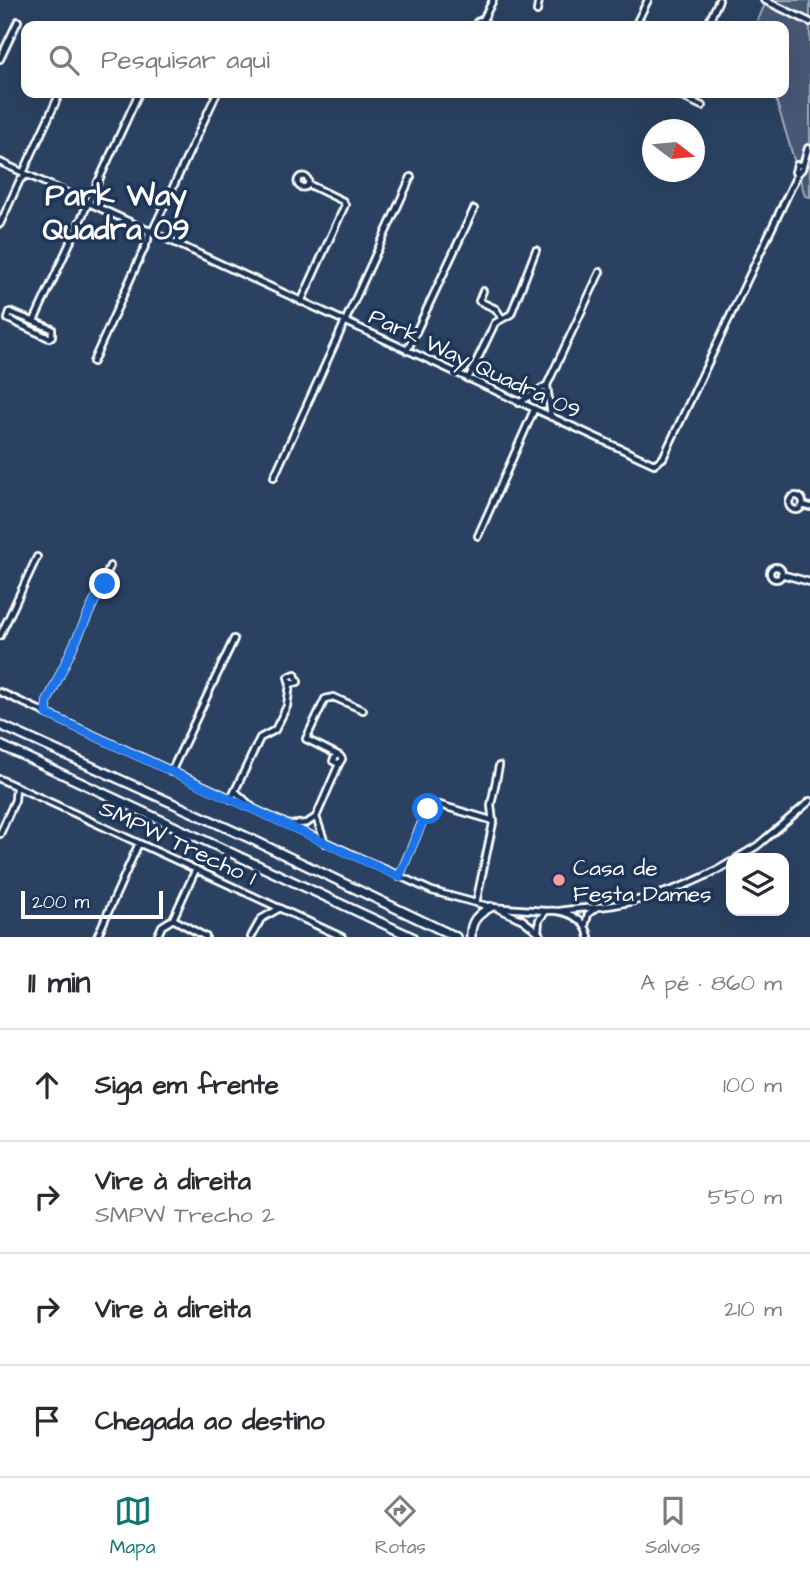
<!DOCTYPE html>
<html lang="pt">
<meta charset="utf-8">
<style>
body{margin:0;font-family:"Architects Daughter",sans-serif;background:#f2f2f3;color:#2b2b33}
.controls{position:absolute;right:21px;bottom:21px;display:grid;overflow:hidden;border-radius:14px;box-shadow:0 7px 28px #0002}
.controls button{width:63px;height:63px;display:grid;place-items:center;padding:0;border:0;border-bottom:2px solid #e1e1e2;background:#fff;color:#2b2b33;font:35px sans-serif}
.compass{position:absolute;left:642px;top:119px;width:63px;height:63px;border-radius:50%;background:#fff;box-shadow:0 7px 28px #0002;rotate:106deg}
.scale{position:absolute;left:21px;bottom:18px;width:142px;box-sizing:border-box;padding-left:7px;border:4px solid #fff;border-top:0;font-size:19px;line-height:24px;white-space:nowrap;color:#fff;-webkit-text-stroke:5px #1d3557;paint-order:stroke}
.stop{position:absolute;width:21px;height:21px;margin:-16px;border:5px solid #1a73e8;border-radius:50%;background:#fff}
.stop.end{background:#1a73e8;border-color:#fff;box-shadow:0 2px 7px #0008}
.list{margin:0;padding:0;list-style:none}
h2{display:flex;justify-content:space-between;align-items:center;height:91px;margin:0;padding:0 28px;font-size:30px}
h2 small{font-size:23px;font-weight:400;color:#7c7c81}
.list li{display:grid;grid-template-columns:46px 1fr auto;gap:21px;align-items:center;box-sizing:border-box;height:112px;padding:0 28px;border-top:2px solid #e1e1e2}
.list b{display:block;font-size:26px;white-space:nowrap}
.list p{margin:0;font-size:23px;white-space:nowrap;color:#7c7c81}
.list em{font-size:23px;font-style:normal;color:#7c7c81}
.icon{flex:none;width:38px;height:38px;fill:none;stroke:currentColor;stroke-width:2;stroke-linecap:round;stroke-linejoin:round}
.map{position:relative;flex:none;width:810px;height:937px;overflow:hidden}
.search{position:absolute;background:#fff;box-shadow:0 7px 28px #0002;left:21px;right:21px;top:21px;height:77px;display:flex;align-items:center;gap:18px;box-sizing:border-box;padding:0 24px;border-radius:14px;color:#7c7c81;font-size:26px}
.sheet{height:539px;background:#fff}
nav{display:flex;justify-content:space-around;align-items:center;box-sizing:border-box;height:98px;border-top:2px solid #e1e1e2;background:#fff;font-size:19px;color:#7c7c81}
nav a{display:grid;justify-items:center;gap:4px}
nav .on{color:#0f766e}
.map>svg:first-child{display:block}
</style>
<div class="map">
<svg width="810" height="937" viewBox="0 0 810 937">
<rect width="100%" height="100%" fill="#2a4161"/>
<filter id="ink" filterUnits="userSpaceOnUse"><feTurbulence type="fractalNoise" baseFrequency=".0143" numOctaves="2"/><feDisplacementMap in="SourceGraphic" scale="14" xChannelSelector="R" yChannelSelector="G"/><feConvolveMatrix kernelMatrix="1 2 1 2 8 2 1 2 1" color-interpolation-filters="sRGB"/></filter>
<g filter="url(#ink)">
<path fill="#465975" stroke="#a2acba" stroke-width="2" d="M 767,0 L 810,0 L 810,197 L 805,196 L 774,93 L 784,93 L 784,26 L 755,26 Z"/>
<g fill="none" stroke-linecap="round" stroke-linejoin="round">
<g stroke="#fff" stroke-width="10">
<path id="minor" d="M 764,0 L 810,22
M 537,11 L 539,0
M 483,20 L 493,0
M 476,26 L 477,22 L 482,20 L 486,23 L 486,26
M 635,26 L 648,0
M 707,26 L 719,0
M 0,59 L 18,21
M 674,93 L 702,106
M 0,162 L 654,464 L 663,458 L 798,173
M 802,165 L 797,165 L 795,172 L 798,173 L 802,169 L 808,148
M 23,173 L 60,93
M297.5 182a5.5 5.5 0 1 1 11 0a5.5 5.5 0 1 1-11 0Z
M 0,224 L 20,180 L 27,175
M 152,232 L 216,95
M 483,291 L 479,301 L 496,309 L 502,319
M 301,302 L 345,205 L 343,201 L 308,184
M 10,312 L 52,329 L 52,336 L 49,338 L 8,319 Z
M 34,321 L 139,93
M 407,351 L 474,209
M 93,362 L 148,240 L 149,230
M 468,379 L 495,323 L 511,314 L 536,250
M 519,403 L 547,385
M 551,417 L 547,385 L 600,272
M 274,477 L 411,177
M789 503a7 7 0 1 1 14 0a7 7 0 1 1-14 0Z
M 803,505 L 810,507
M 478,536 L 534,410
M770 573a6 6 0 1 1 12 0a6 6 0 1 1-12 0Z
M 781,574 L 810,582
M 105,578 L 110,566
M 0,636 L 37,557
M 0,692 L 432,891 L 491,907 L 546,911
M 47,714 L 47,702 L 102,585 L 107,583 L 105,578 L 100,581 L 102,585
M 336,756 L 333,761 L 339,764 L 342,759 L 340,756 L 306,739 L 325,699 L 333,697 L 363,710
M 171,772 L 234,639
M 0,779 L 342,937
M 236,792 L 254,809
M 231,799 L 260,738 L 275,730 L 287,706 L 290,684 L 288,677 L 295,674 L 298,682 L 290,684
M 316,817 L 325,843
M 290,825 L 307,823 L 316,817 L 339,764
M 0,834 L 15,800 L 16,787
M 737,858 L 757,846 L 810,801
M 399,877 L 426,813 L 432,806 L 440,805 L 494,821
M 476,903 L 493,823 L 491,805 L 499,766
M 499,909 L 523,920 L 537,931
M 559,911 C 577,908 596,908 614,905 C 655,898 695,884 731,862
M 173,919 L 206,937
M 585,926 L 588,914 L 596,908
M 97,937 L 139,843
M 157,937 L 162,926 L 173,919 L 196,869
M 251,937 L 261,919 L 280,908
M 542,937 L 538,932 L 539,920 L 546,911 C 564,909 586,918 589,937"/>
</g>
<g stroke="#fff" stroke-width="12">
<path id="highway" d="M 0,725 L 247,837 L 456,937
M 0,745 L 412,937
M 471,937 C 470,921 478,914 491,907"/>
</g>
<use href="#minor" stroke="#1d3557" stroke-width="4.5"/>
<use href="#highway" stroke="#1d3557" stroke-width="7"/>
</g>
</g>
<g fill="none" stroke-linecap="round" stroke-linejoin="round" filter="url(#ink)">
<path stroke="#1a73e8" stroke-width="9" d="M 105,584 L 102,585 L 47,702 L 47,714 L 399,877 L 428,809"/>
</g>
<circle fill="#ff9aa2" stroke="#1d3557" stroke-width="2.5" cx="559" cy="880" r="7"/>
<g text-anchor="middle" stroke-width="7" stroke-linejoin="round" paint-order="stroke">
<g font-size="23" fill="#fff" stroke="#1d3557">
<text transform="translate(475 363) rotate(25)" y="8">Park Way Quadra 09</text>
<text transform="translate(178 842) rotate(25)" y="8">SMPW Trecho 1</text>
</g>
<g font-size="23" fill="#fff" stroke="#1d3557" text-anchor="start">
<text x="573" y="875">Casa de<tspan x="573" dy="26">Festa Dames</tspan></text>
</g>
<g font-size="30" font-weight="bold" fill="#fff" stroke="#1d3557">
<text x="116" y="205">Park Way<tspan x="116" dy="34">Quadra 09</tspan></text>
</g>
</g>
</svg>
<div class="controls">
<button><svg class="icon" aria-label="layers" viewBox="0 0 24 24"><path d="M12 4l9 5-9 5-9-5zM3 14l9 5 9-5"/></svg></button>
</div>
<svg class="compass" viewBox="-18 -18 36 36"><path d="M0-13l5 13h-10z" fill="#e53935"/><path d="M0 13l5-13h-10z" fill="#7c7c81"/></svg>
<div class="scale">200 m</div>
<div class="stop" style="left:428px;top:809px"></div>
<div class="stop end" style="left:105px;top:584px"></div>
<div class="search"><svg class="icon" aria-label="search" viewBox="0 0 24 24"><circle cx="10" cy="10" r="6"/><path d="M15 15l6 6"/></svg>Pesquisar aqui</div>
</div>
<section class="sheet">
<h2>11 min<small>A pé · 860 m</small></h2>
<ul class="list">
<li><svg class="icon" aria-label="ahead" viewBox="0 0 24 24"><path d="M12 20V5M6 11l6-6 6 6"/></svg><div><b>Siga em frente</b></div><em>100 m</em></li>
<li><svg class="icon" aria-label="right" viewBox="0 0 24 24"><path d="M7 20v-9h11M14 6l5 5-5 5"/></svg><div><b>Vire à direita</b><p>SMPW Trecho 2</p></div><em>550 m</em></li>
<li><svg class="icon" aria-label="right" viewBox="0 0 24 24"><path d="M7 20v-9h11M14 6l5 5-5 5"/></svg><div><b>Vire à direita</b></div><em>210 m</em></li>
<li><svg class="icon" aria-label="arrive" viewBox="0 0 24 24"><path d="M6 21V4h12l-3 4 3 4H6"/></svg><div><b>Chegada ao destino</b></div></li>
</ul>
</section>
<nav>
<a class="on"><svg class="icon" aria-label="map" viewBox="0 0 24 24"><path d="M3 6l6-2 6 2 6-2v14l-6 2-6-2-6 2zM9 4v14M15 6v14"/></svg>Mapa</a>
<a><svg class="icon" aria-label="directions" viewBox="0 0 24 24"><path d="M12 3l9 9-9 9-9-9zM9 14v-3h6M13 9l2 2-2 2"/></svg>Rotas</a>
<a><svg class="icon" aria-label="saved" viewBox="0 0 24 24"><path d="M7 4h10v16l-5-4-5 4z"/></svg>Salvos</a>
</nav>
